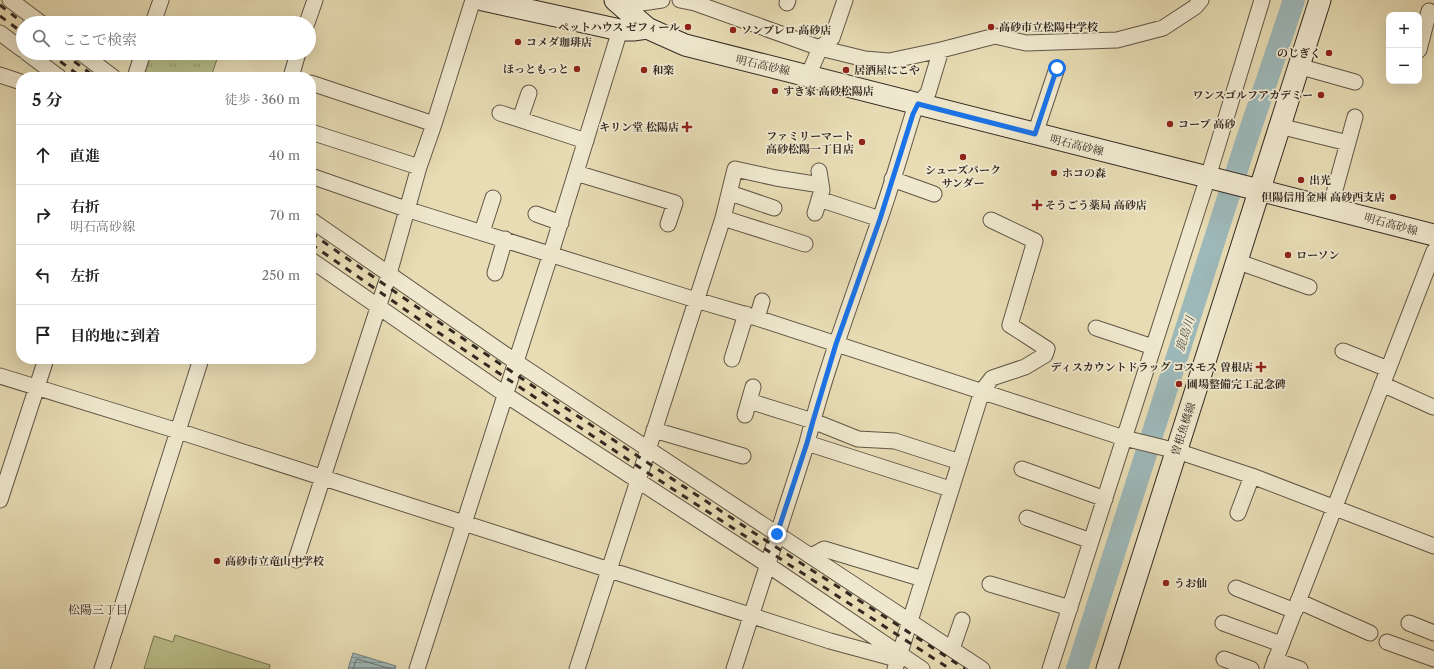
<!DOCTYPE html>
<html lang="ja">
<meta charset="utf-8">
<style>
body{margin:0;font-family:"Libre Caslon Text","Noto Serif JP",serif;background:#f2f2f2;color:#222}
.controls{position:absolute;right:12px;top:12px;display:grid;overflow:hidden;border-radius:8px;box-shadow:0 4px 16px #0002}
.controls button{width:36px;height:36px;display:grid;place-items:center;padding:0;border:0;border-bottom:1px solid #e0e0e0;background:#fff;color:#222;font:20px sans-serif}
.stop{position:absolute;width:12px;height:12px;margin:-9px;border:3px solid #1a73e8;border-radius:50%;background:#fff}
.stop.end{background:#1a73e8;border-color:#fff;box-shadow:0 1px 4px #0008}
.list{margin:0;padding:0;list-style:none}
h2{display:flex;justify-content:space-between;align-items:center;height:52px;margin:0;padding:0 16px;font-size:17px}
h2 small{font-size:13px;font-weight:400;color:#767676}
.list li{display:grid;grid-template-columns:26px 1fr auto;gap:12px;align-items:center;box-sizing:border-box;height:60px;padding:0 16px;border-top:1px solid #e0e0e0}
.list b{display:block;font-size:15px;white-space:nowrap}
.list p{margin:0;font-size:13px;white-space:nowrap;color:#767676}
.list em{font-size:13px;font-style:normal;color:#767676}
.icon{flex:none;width:22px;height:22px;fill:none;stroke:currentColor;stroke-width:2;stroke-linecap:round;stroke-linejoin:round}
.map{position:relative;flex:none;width:1434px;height:669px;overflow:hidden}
.search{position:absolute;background:#fff;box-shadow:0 4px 16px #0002;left:16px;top:16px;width:300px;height:44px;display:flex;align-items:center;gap:10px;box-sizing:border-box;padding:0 14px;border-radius:22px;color:#767676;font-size:15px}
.panel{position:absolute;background:#fff;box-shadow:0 4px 16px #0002;left:16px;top:72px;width:300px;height:292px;border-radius:16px}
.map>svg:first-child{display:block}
</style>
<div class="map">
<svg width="1434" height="669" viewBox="0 0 1434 669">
<defs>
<pattern id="grass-tufts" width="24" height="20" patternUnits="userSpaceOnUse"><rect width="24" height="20" fill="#b9bf8a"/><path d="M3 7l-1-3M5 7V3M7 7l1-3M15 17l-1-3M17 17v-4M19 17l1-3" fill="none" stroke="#979b70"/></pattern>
<pattern id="water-rules" width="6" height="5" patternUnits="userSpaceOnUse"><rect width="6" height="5" fill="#9db8b9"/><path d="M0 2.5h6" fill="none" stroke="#819696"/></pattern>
</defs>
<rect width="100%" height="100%" fill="#e7dcb4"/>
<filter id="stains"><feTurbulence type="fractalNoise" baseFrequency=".005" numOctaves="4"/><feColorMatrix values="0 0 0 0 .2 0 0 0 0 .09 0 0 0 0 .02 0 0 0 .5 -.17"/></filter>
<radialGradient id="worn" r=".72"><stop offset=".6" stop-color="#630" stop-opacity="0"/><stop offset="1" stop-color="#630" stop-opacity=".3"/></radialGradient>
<path fill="url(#grass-tufts)" stroke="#767456" d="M 148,53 L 219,53 L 211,77 L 140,77 Z"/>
<path fill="#b9bf8a" stroke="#767456" d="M 175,635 L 270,665 L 269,669 L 144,669 L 154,636 L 173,642 Z"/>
<path fill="url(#water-rules)" stroke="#737f7d" d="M 353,653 L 396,666 L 395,669 L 348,669 Z"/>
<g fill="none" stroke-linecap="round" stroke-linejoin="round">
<path stroke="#68706e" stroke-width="1" d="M 353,669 L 356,660 L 357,659 L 391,669"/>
<path stroke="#9db8b9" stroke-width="22" d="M 1077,669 L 1245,145 L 1294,0"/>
<g stroke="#615646" stroke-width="17">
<path id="street" d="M 10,0 L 41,23
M 680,0 L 695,3 L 820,48 L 865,59 L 889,61 L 941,50
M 787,3 L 788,0
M 621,6 L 662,0
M 153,23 L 161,0
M 307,23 L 315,0
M 0,33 L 23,50
M 1419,50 L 1429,11
M 27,53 L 59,77
M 81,53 L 113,77
M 1298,66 L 1355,82
M 0,75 L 21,82
M 808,76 L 820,48 L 832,38 L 845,0
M 135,77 L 143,53
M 291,77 L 298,53
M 311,83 L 434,124
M 500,113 L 586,141
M 520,119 L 529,93
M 1279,126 L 1348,143
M 311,132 L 419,167
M 1035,134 L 1057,68
M 576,173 L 675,203 L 668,224
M 311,176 L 406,209 L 696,300 L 757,318 L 1124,438 L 1177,451 L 1252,476 L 1434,546
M 892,179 L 934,194
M 730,193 L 774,208
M 819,199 L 880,219
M 1330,208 L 1355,117
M 815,213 L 822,190 L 819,171
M 536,214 L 561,223
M 723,218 L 805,244
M 311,220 L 516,362 L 982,669
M 482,232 L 493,198
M 311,260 L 506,395 L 768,565 L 922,669
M 1236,261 L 1309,287
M 495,273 L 505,239
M 757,318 L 762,301
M 1096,328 L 1153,347
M 1343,351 L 1388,369
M 732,359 L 746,314
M 0,376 L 178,431 L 830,641 L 889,657 L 900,654
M 1382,384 L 1433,407
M 749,401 L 813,421 L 858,439 L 895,441 L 960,462
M 745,415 L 753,387
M 654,430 L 743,456
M 807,443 L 950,489
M 1022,469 L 1105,499
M 0,500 L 46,359
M 1238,513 L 1252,476
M 1027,518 L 1091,541
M 811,556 L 824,549 L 923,579
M 296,560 L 389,274 L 419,167 L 434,124 L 473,0
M 990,584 L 1070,608
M 1236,588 L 1295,611
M 1298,601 L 1370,633
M 1223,623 L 1281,644
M 1409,623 L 1434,633
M 1387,642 L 1434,659
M 952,649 L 962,620
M 1224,659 L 1251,669
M 1275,660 L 1300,669
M 102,669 L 201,359
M 417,669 L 551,253 L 620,30
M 577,669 L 723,218 L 735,169 L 776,178 L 821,185
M 734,669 L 807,443 C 825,371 852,300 876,230 C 890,192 901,152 913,114 L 918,104 L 928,93 L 941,50 L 995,36 L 1026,43 L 1117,40 L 1163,28 L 1195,7 L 1201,0
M 895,669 L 982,391 L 992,378 L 1025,367 L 1045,355 L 1047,349 L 1010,325 L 1035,241 L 991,220
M 1050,669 L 1208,177 L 1262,0
M 1272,669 L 1434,251"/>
</g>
<g stroke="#342922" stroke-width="23">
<path id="secondary" d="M 483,0 L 620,30 L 633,30 L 647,28
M 615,0 L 647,28 L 685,45 L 1259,190 L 1434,235
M 1107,669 L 1320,0"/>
</g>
<use href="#street" stroke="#efe8ce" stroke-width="15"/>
<use href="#secondary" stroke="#efe8ce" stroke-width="21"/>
<path stroke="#342922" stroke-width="3" stroke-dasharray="7 7" stroke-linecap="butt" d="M 0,5 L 23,23
M 0,16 L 23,33
M 49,53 L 81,77
M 63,53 L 95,77
M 311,233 C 458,337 608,437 759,536 C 828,581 897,624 965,669
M 311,244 L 430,327 L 645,471 L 950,669"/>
</g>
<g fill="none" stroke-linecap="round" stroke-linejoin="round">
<path stroke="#1a73e8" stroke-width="5" d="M 777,534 L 807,443 L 813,421 L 836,344 L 880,219 L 913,114 L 918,104 L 1035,134 L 1057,68"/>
</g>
<g fill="#8f2418" stroke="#efe8ce" stroke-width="1.5">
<circle cx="688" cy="27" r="4"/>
<circle cx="991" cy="27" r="4"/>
<circle cx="733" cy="30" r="4"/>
<circle cx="518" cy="42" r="4"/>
<circle cx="1329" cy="53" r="4"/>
<circle cx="577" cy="69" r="4"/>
<circle cx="644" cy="70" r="4"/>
<circle cx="846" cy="70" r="4"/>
<circle cx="775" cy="91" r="4"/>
<circle cx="1321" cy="95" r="4"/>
<circle cx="1170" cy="124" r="4"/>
<path d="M685 121h4v4h4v4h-4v4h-4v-4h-4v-4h4z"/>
<circle cx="862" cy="142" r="4"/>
<circle cx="963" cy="157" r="4"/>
<circle cx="1054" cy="173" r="4"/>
<circle cx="1301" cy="180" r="4"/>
<circle cx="1393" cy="197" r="4"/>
<path d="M1035 199h4v4h4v4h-4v4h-4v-4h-4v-4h4z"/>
<circle cx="1288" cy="255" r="4"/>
<path d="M1259 361h4v4h4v4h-4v4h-4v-4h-4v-4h4z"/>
<circle cx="1179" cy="384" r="4"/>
<circle cx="217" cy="561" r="4"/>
<circle cx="1166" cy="583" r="4"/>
</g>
<g text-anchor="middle" stroke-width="3.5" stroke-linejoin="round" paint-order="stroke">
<g font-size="11" font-weight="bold" fill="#342922" stroke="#efe8ce" text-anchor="start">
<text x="680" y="31" text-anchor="end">ペットハウス ゼフィール</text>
<text x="999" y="31">高砂市立松陽中学校</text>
<text x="741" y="34">ソンブレロ 高砂店</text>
<text x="526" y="46">コメダ珈琲店</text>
<text x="1321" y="57" text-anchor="end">のじぎく</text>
<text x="569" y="73" text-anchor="end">ほっともっと</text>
<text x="652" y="74">和楽</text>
<text x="854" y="74">居酒屋にこや</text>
<text x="783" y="95">すき家 高砂松陽店</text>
<text x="1313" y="99" text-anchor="end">ワンスゴルフアカデミー</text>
<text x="1178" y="128">コープ 高砂</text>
<text x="679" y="131" text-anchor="end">キリン堂 松陽店</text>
<text x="854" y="140" text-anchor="end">ファミリーマート<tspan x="854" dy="13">高砂松陽一丁目店</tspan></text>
<text x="963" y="174" text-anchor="middle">シューズパーク<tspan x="963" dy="13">サンダー</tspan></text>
<text x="1062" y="177">ホコの森</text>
<text x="1309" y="184">出光</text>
<text x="1385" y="201" text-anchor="end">但陽信用金庫 高砂西支店</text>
<text x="1045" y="209">そうごう薬局 高砂店</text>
<text x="1296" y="259">ローソン</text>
<text x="1253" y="371" text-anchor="end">ディスカウントドラッグ コスモス 曽根店</text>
<text x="1187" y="388">圃場整備完工記念碑</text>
<text x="225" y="565">高砂市立竜山中学校</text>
<text x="1174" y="587">うお仙</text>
</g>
<g font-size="11" fill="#342922" stroke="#efe8ce">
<text transform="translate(763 65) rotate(13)" y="4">明石高砂線</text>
<text transform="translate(1077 145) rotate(14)" y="4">明石高砂線</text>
<text transform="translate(1391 224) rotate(15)" y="4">明石高砂線</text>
<text transform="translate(1183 429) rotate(-72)" y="4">曽根魚橋線</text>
</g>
<g font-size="12" font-style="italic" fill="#4e4d48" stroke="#efe8ce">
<text transform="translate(1185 334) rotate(-72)" y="4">鹿島川</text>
</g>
<g font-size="12" fill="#342922" stroke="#efe8ce">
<text x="98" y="614">松陽三丁目</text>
</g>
</g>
<rect width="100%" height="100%" filter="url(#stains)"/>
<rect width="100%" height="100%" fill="url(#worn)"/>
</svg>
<div class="controls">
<button>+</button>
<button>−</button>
</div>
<div class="stop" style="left:1057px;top:68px"></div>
<div class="stop end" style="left:777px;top:534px"></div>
<div class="search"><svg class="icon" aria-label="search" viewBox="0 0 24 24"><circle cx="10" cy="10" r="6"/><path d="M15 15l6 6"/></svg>ここで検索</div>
<section class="panel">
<h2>5 分<small>徒歩 · 360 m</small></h2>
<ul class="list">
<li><svg class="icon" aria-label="ahead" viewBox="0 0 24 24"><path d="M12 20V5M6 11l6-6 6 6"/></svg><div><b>直進</b></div><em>40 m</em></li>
<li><svg class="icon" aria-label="right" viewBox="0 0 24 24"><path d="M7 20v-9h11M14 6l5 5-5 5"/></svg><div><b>右折</b><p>明石高砂線</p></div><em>70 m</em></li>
<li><svg class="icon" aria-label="left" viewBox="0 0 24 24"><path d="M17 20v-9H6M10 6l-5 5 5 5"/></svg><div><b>左折</b></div><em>250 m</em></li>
<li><svg class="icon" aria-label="arrive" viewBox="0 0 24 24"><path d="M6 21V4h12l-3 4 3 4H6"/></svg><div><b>目的地に到着</b></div></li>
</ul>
</section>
</div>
